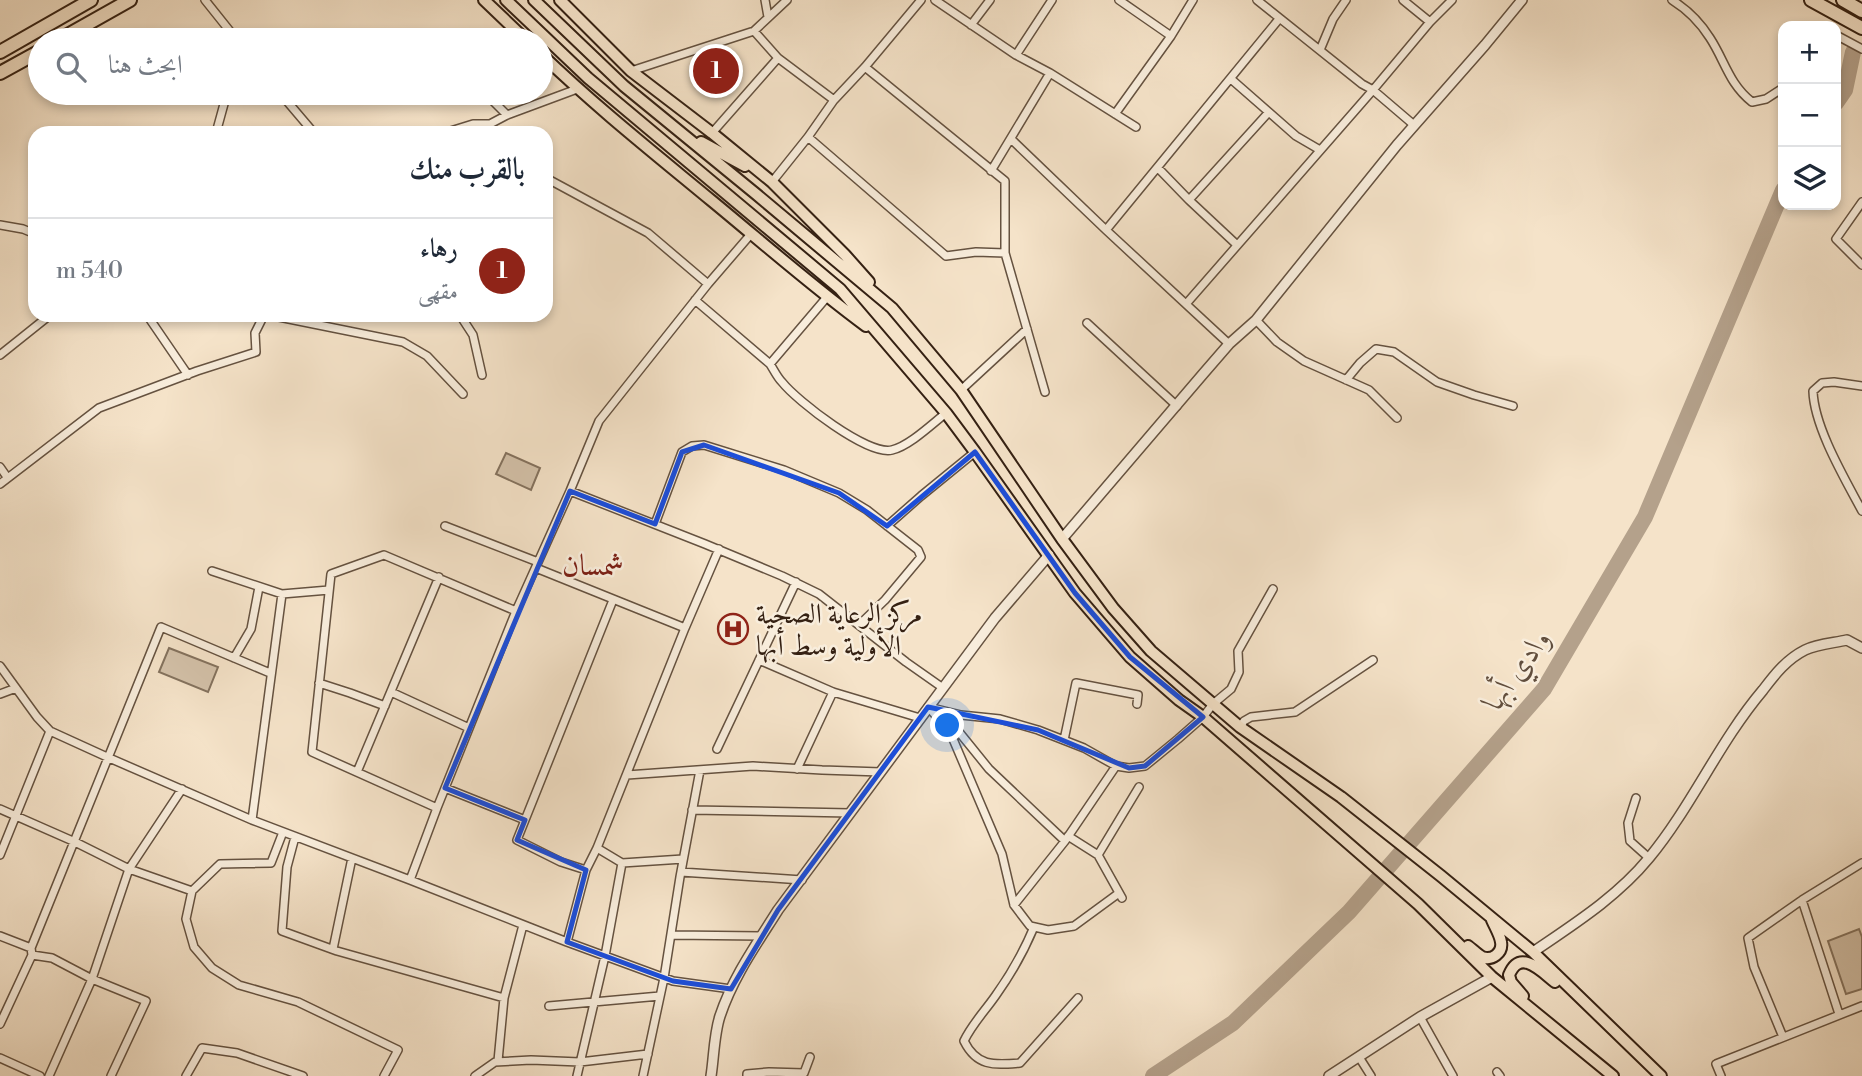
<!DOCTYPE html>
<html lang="ar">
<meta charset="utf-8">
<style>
body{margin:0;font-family:"Libre Bodoni",Amiri,serif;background:#f6f6f7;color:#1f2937;direction:rtl}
.controls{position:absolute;right:21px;top:21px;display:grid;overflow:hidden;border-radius:14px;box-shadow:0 4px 10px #0003}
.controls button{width:63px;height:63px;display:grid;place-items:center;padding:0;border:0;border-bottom:2px solid #e0e1e3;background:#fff;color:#1f2937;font:35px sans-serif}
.you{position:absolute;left:948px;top:726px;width:24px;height:24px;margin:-18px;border:5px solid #fff;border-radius:50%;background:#1a73e8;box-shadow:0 0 0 10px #1a73e833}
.badge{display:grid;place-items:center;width:46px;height:46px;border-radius:50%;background:#8f2418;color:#fff;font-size:23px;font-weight:700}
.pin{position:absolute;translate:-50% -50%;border:4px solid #fff;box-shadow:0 2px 7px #0006}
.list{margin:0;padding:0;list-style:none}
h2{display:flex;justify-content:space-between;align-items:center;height:91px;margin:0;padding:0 28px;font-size:30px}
h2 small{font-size:23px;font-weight:400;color:#747a83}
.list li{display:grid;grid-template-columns:46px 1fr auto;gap:21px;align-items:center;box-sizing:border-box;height:105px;padding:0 28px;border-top:2px solid #e0e1e3}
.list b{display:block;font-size:26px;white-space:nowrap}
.list p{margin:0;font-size:23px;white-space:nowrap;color:#747a83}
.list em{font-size:23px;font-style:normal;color:#747a83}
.icon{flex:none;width:38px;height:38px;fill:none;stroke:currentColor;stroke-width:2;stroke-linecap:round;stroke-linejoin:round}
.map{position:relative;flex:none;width:1862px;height:1076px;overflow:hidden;direction:ltr}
.search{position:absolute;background:#fff;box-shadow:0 4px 10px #0003;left:28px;top:28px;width:525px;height:77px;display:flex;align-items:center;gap:18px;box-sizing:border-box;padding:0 24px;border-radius:38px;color:#747a83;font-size:26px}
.panel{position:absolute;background:#fff;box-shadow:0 4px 10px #0003;left:28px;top:126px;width:525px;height:196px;border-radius:21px;direction:rtl}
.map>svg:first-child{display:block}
</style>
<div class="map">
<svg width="1862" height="1076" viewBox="0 0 1862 1076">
<rect width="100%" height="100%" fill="#f5e3c9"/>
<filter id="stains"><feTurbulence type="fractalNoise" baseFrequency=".00286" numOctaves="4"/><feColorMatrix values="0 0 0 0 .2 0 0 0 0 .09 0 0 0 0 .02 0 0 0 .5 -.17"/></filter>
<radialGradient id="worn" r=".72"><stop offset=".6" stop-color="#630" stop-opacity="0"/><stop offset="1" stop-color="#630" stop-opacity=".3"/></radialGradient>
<path fill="#d4c2aa" stroke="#84725e" stroke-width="2" d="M 506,453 L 540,468 L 531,490 L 496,474 Z
M 169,648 L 218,667 L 208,692 L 159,672 Z
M 1859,929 L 1862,937 L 1862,989 L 1846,994 L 1828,941 Z"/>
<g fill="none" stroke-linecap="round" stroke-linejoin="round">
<path stroke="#b4a18b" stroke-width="16" d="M 1836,103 L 1845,90 L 1853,52
M 1153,1076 L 1233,1023 L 1349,912 L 1544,689 L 1645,517 L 1783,190"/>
<g stroke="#655240" stroke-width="10">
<path id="minor" d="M 205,0 L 237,40
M 765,0 L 768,17
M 935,0 L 1016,55 L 1050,73 L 1136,127
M 1119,0 L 1171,36
M 1257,0 L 1362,84 L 1373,90 L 1414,125
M 1403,0 L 1430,22
M 1672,0 C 1688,10 1700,22 1710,38 C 1725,61 1729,84 1752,102 L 1766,99 L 1783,88
M 971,25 L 990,0
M 754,31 L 778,58 L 834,100
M 1836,35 L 1862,49
M 1320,50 L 1333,19 L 1346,0
M 1016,55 L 1052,0
M 865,67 L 1005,181 L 1005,253 L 1045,392
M 631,71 L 754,31 L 787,0
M 1231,79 L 1296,136 L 1320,150
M 280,93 L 314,133
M 485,93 L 507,115
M 363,100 L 373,93
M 1115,114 L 1171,36 L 1193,0
M 216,133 L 227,93
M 444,133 L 473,124 L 490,124 L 507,115 L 577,89
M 712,133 L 778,58
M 808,137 L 946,256 L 976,252 L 1005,253
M 1011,139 L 1106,230 L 1229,344
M 1158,168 L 1189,200 L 1236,244
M 991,171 L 1050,73
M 546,178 L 648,233 L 708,284
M 772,182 L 808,137 L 834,100 L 865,67 L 921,0
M 1189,200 L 1268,113
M 1862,202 L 1836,239 L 1862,265
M 0,225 L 23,229 L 35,234
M 1106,230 L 1279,19
M 827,297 L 770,364 C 774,370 777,377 782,382 C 797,401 868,456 892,450 C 909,446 931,425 946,413
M 695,300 L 770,364
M 1186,304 L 1373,90 L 1430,22 L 1452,0
M 147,315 L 188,375
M 269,315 L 403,342 L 427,356 L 463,394
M 460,315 L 473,335 L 482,375
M 1256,320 L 1277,342 L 1304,361 L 1369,390 L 1397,418
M 1087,323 L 1177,406
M 0,355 L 50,315
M 1346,380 L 1360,363 L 1376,349 L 1394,352 L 1437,382 L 1474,395 L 1513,406
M 1862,386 L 1834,382 L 1822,383 L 1813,391 C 1814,427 1845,479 1862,511
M 961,390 L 1027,329
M 0,467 L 7,477
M 0,484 L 99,408 L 197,371 L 256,352 L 255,333 L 264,315
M 570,491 L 705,544 L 782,576 L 819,594 L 906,662 L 943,688
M 655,524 L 682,452 L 692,446 L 704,445 L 784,470 L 839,493 L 867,510 L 918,550 L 921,557 L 885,600 L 859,625
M 445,526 L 538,562
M 887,526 L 921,496 L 975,452
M 536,568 L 685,628
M 212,571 L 282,594 L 329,590
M 234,658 L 251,629 L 259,587
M 759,660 L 833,692 L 920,718
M 0,666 L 37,717 L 50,731 L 107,757 L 252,820 L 410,880 L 567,942 L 673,981 L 731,989
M 319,683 L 350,693 L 385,706
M 391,692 L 469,728
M 0,694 L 16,688
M 928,707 L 961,715 L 1000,719 L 1038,730 L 1084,748 L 1116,766 L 1129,768 L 1145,766 L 1178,739 L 1203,717 L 1213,704 L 1231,689 L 1239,672 L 1238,651 L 1273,589
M 929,708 L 950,732 L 1002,854 L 1014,905 L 1030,926 L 1048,930 L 1074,926 L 1119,893
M 942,711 L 989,769 L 1065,841
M 1240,727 L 1244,721 L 1251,717 L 1295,712 L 1373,660
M 1064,740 L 1076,683 L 1138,695 L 1137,704
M 717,749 L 796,582
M 797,769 L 833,692
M 357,772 L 439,577
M 627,775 L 753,766 L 822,770 L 881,772
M 445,788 L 525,820
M 1636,798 L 1628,823 L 1630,841 L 1649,858
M 437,808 L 312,752 L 331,574 L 384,555 L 516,611
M 0,809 L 75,842 L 129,869 L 192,891
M 692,810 L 850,813
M 252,820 L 282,594
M 283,832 L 271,863 L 220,864 L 192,891 L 186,919 L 194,947 L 212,968 L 239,985 L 298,1002 L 398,1050 L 384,1076
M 1068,836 L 1098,855 L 1122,898
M 295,837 L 287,867 L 282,931 L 337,951 L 504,998
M 597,848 L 622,863 L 683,859
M 0,855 L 50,731
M 1098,855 L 1139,787
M 586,870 L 561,862 L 517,840 L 613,600
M 681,872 L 802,880
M 410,880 L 437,808 L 516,611 L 570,491 L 599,421 L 708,284 L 751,234
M 1802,900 L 1839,1014
M 1014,905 L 1065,841 L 1116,766
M 1034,927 C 1024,951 1011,974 996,995 C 985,1011 972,1024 964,1041 C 977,1067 994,1065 1020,1063 L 1078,998
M 671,935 L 761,936
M 0,936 L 31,948
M 567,942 L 586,870 L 597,848 L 685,628 L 719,549
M 333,949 L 352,858
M 32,955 L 52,958 L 92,979 L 146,1001 L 111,1076
M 549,1006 L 660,996
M 1420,1017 L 1453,1076
M 0,1024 L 32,955 L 31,948 L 161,627 L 270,673
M 1783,1037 L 1754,967 L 1748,938 L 1802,900 L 1862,863
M 1359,1057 L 1371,1076
M 0,1058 L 40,1076
M 498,1061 L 504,998 L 523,925
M 1497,1072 L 1500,1076
M 49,1076 L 92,979 L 129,869 L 182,789
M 186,1076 L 202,1048 L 237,1053 L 303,1076
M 475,1076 L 495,1062 L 531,1060 L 580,1062 L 648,1054
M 577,1076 L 605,956 L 622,863
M 643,1076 L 664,978 L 680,877 L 700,770
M 747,1076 L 747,1074 L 769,1072 L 804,1073 L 810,1057
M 1721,1076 L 1716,1064 L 1862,1006"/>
</g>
<g stroke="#655240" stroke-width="12">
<path id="tertiary" d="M 1062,539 L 1203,374 L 1229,344 L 1256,320 L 1397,145 L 1485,45 L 1522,0
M 1533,952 C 1574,924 1617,897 1649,858 C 1692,806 1719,742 1763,690 C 1775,674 1787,659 1805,650 C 1817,644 1834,643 1847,640 L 1862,648
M 711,1076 C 714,1057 714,1034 720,1016 C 733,977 756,945 778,910 L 995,618 L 1049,555
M 1329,1076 L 1420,1017 L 1492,977"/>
</g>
<g stroke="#352113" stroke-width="14">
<path id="primary" d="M 484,0 L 526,40
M 506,0 L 588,78 L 840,289 L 946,413 L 975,452 L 1075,593 L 1130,657 L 1179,700 L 1203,717 L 1418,904 L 1492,977 L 1613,1076
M 534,0 L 624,86 L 756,194 L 892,308 L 961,390 L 1062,539 L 1113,608 L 1151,651 L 1240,727 L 1341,797 L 1441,876 L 1533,952 L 1661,1076
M 560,0 L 631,71 L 712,133 L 772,182 L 845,255 L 869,282
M 541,54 C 595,106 654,153 712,201 C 763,243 813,287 866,326
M 701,142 L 745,166
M 1468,946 C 1472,949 1477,954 1482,957 C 1492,961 1503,953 1501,942 C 1500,935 1495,927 1492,920
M 1523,996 L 1511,982 L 1509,975 C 1520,948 1541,971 1555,982"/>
</g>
<g stroke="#352113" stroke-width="16">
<path id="trunk" d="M 59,40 L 130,0
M 0,52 L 91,0
M 0,73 L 40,51"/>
</g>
<g stroke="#352113" stroke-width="16">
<path id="motorway" d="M 1811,0 L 1862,28
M 1843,0 L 1862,11"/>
</g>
<use href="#minor" stroke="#f8eddc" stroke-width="7"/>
<use href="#tertiary" stroke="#f8eddc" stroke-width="9"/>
<use href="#primary" stroke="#f5e3c9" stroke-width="10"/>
<use href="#trunk" stroke="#f5e3c9" stroke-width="12"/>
<use href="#motorway" stroke="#f5e3c9" stroke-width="12"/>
</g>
<path fill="none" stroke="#1d4ed8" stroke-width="5" stroke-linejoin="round" d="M 704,445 L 839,493 L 887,526 L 975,452 L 1075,593 L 1130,657 L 1203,717 L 1145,766 L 1129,768 L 1038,730 L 928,707 L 778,910 L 731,989 L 673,981 L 567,942 L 586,870 L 517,840 L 525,820 L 445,788 L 570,491 L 655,524 L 682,452 Z"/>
<defs>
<g id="hospital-ring" transform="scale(1.575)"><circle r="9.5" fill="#f8eddc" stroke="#8f2418" stroke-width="1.5"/><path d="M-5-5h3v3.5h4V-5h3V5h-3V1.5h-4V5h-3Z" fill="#8f2418"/></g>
</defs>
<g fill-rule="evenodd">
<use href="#hospital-ring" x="733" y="629"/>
</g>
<g text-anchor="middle" stroke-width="5" stroke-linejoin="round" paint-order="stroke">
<g font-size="28" fill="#352113" stroke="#f8eddc" text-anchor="start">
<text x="756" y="623">مركز الرعاية الصحية<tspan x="756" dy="32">الأولية وسط أبها</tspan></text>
</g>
<g font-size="30" fill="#7a1f14" stroke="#f8eddc">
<text x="593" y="575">شمسان</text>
</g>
<g font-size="30" font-style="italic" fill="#614e3d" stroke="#f8eddc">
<text transform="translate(1517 669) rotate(-54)" y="10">وادي أبها</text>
</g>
</g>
<rect width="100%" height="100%" filter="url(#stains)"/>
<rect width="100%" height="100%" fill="url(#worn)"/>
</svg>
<div class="controls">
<button>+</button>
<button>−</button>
<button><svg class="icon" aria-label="layers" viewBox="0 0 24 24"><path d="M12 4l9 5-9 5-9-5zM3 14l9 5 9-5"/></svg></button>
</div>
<div class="you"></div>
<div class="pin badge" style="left:716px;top:71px">1</div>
<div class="search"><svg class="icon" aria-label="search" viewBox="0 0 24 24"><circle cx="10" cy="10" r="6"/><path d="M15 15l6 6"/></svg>ابحث هنا</div>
<section class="panel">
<h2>بالقرب منك<small></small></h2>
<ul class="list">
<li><span class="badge">1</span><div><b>رهاء</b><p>مقهى</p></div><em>540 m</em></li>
</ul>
</section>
</div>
